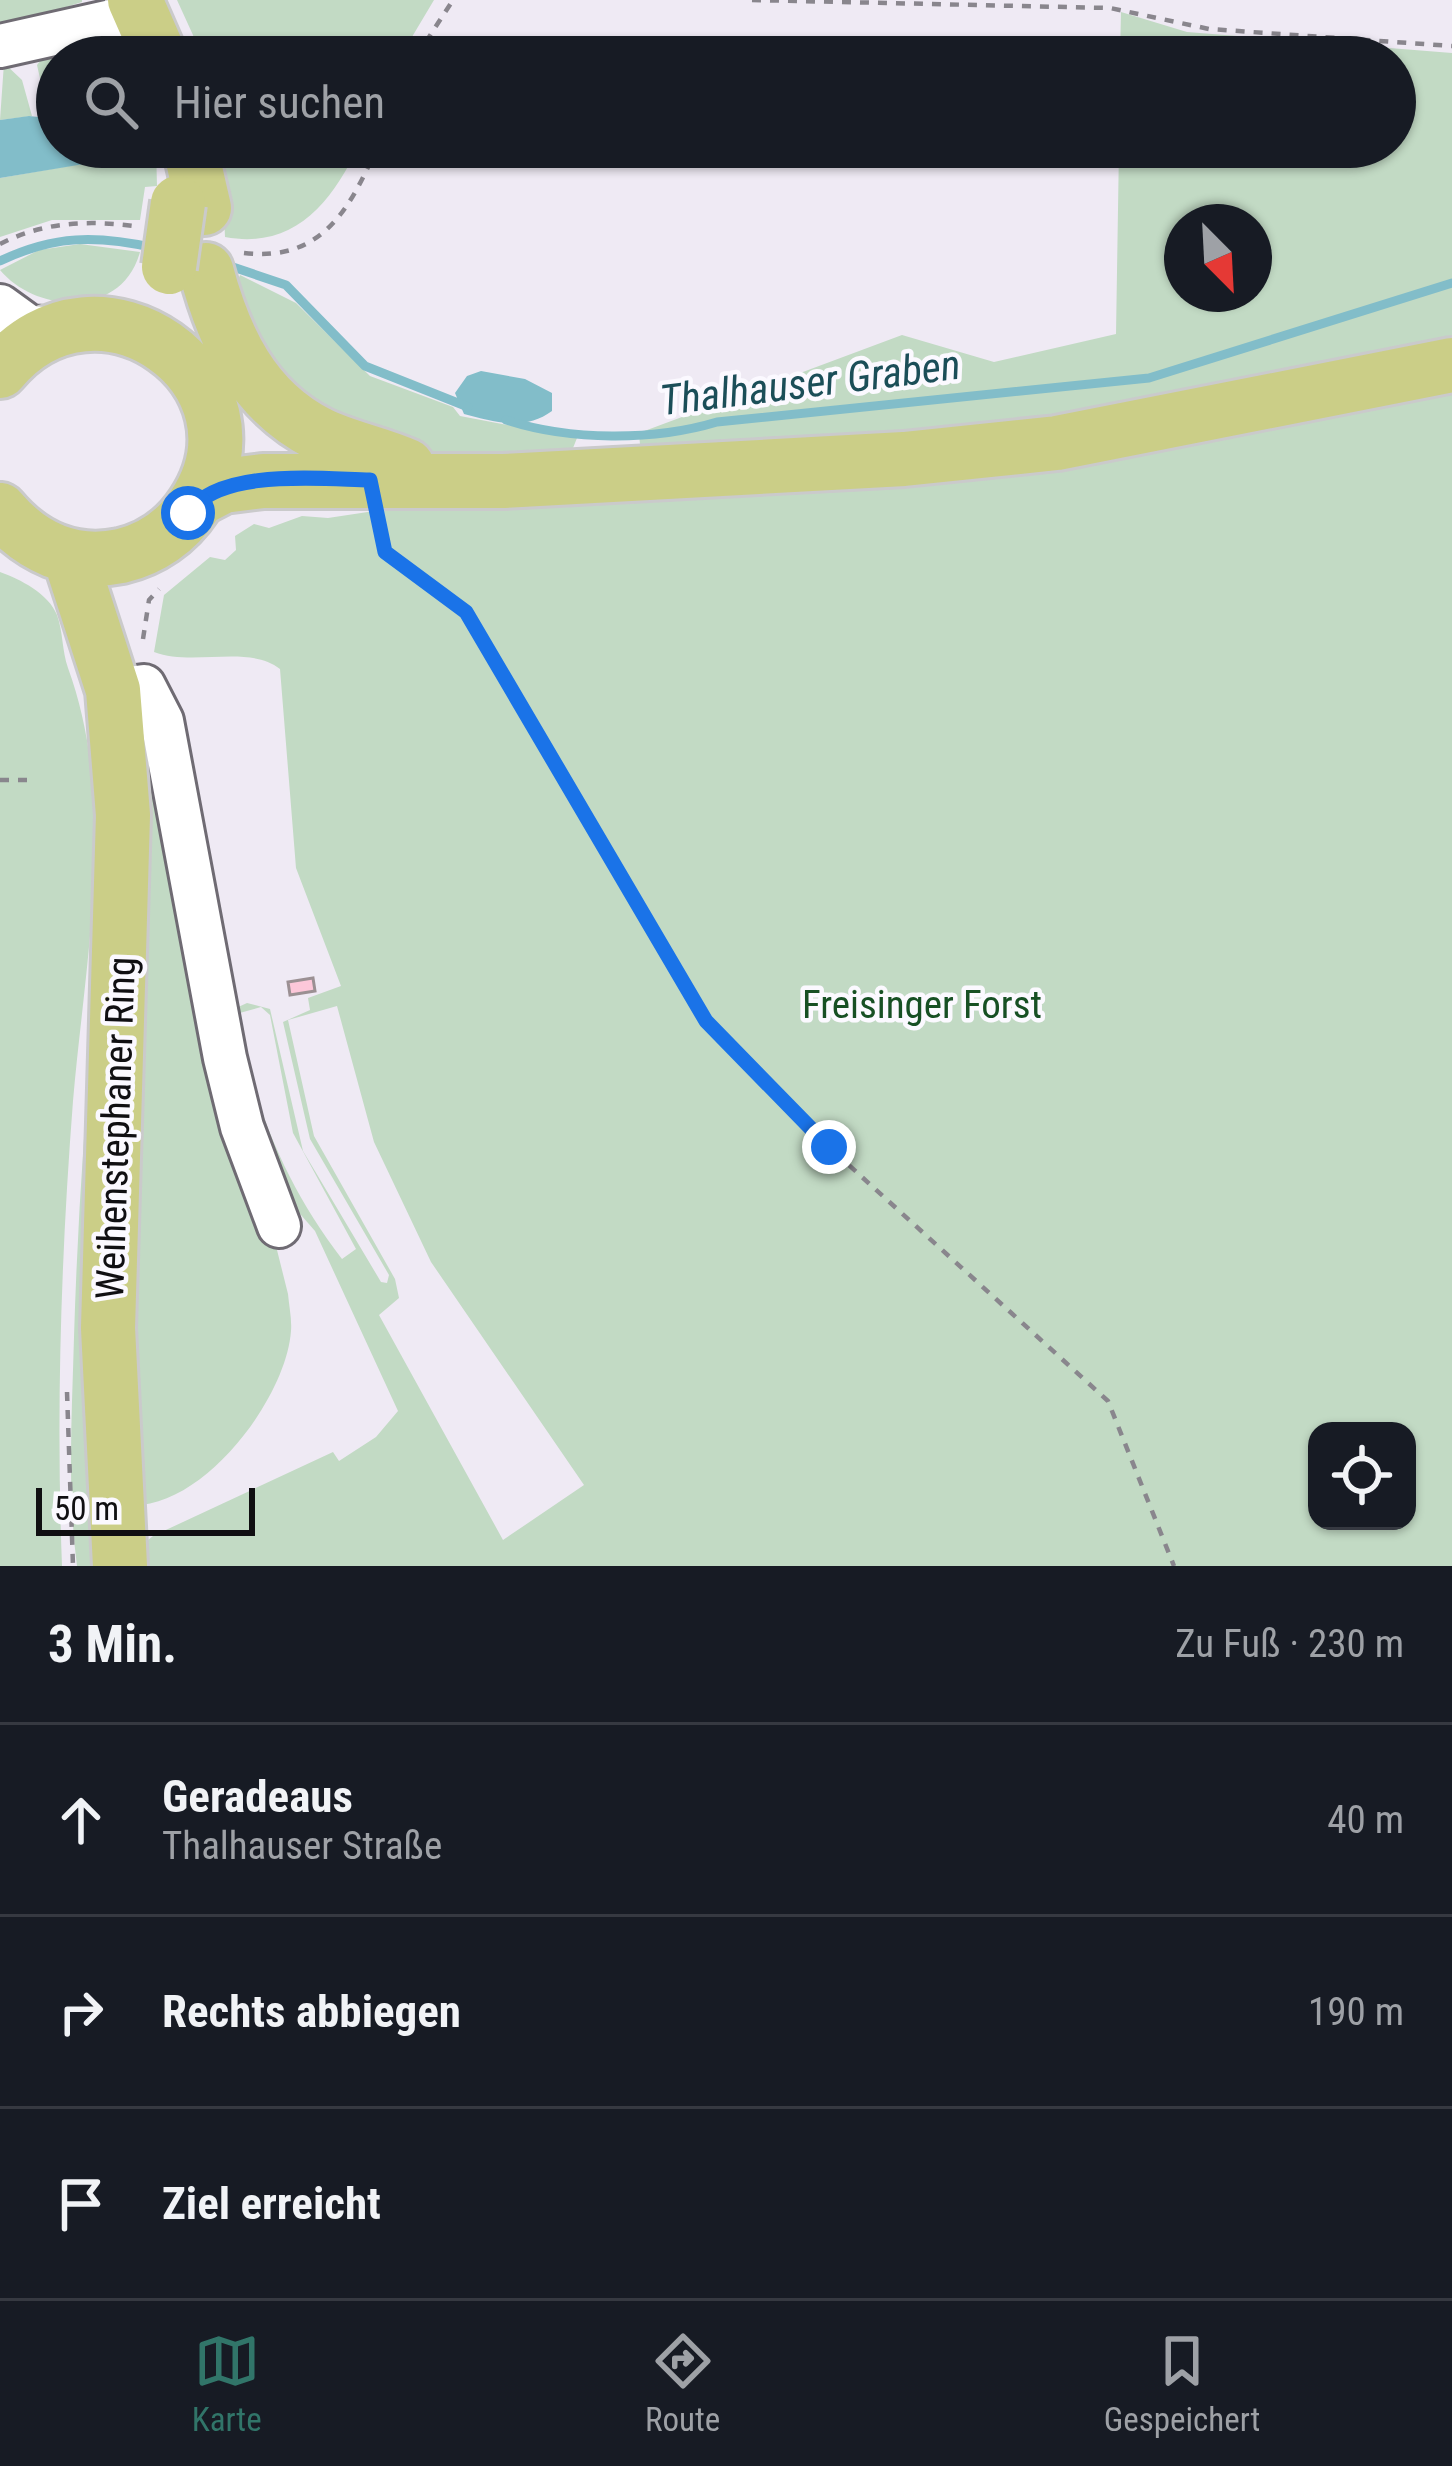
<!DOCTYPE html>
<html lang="de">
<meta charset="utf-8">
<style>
body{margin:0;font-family:"Roboto Condensed",sans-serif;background:#20242c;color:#f1f3f6}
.controls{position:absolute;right:36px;bottom:36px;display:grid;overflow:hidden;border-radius:24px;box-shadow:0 3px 9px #0004}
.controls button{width:108px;height:108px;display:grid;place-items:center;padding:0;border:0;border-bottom:3px solid #363941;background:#171b24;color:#f1f3f6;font:60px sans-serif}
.compass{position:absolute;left:1164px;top:204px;width:108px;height:108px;border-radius:50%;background:#171b24;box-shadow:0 3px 9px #0004;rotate:156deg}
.scale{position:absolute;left:36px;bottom:30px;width:219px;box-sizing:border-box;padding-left:12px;border:6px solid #100f12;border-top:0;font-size:33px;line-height:42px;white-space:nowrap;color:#100f12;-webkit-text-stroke:9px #fbf9ff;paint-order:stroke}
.stop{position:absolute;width:36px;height:36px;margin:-27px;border:9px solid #1a73e8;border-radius:50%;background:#fff}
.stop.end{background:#1a73e8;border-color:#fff;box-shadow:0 3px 12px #0008}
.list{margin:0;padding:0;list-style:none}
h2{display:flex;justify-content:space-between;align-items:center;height:156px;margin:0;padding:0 48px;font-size:51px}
h2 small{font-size:39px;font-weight:400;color:#9ea1a6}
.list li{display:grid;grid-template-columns:78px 1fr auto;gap:36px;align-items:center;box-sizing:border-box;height:192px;padding:0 48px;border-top:3px solid #363941}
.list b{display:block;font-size:45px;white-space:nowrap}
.list p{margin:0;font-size:39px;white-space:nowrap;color:#9ea1a6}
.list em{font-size:39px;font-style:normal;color:#9ea1a6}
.icon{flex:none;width:66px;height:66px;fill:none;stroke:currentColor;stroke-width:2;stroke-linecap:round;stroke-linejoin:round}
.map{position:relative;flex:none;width:1452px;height:1566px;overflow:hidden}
.search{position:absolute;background:#171b24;box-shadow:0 3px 9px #0004;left:36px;right:36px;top:36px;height:132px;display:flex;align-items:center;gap:30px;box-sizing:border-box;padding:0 42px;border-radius:66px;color:#9ea1a6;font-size:45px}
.sheet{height:732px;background:#171b24}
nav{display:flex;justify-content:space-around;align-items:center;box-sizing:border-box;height:168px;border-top:3px solid #363941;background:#171b24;font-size:33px;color:#9ea1a6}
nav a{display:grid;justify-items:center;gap:6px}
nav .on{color:#317569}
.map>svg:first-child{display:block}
</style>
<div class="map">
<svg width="1452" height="1566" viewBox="0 0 1452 1566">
<rect width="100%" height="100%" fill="#efeaf4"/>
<path fill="#c2dac4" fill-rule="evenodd" d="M 0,0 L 82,0 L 82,2 L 0,28 Z
M 177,0 L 434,0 L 400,57 L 203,57 Z
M 1121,12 L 1187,32 L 1452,53 L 1452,1566 L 139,1566 L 143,1544 L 153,1536 L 333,1452 L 339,1461 L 376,1437 L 398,1411 L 315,1231 L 294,1207 L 279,1210 L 223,1014 L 247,1003 L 270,1009 L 303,1151 L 381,1282 L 387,1283 L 389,1275 L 310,1139 L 283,1022 L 310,1010 L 308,998 L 341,986 L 296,868 L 280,669 C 248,644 193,667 154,652 L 164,595 L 210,557 L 225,560 L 236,550 L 235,536 L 254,524 L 269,528 L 302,516 L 328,518 L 414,505 L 1060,455 L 1375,408 L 641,456 L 639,433 L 902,335 L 994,362 L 1116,334 L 1119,147 L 1395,147 L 1395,57 L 1120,57 ZM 1182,222 L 1254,222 L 1254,294 L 1182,294 ZM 337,1006 L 374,1142 L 431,1262 L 584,1485 L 503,1540 L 379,1315 L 399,1298 L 395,1279 L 314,1136 L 288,1020 ZM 261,1007 L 270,1015 L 293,1133 L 356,1249 L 342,1259 C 285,1185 253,1105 236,1014 ZM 1317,1431 L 1407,1431 L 1407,1521 L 1317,1521 Z
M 99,44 L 114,45 L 132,57 L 57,57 L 57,119 L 49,118 L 37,65 L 43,57 Z
M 4,63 L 22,80 L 32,116 L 0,120 Z
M 113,147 L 156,147 L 157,186 L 145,187 L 140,220 L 52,220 L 0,237 L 0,178 L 114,158 Z
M 221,147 L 358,147 C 332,202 294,250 225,237 Z
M 80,244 L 140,252 C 122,318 37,314 0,270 L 39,250 Z
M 240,275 L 296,303 L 370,376 L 453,407 L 460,416 L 577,438 L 567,463 C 501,470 437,454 373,438 L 377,425 L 359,421 L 352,434 L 279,382 L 233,292 Z
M 0,572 C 20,579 49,594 57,615 C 63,631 62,651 68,668 C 118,805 85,960 73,1101 C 61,1256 56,1412 62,1566 L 0,1566 Z
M 146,726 L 288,1294 C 289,1306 292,1319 291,1331 C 286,1400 200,1512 127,1505 L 140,740 Z
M 102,945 L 106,1566 L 77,1566 C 67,1490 72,1414 74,1337 C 78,1206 87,1075 102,945 Z"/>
<path fill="#82bdc9" d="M 29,116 L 57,119 L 57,147 L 113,147 L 114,159 L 0,178 L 0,120 Z
M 481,371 L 525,379 L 552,393 L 552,411 C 525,431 494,422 464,414 L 455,393 L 467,376 Z"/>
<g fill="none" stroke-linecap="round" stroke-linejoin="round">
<path stroke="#82bdc9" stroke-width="9" d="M 0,261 C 54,235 97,235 155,248
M 224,264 L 286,285 L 365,366 L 468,407
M 506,420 C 570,441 654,441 717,422 L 1149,378 L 1452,283"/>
</g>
<path fill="#fcc7d9" stroke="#9b9093" stroke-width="3" d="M 313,978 L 315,991 L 290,995 L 288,982 Z"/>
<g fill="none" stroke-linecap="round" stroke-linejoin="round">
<g stroke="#6f6b73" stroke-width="48">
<path id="minor" d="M 0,46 L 143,14
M 0,306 L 29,327 L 55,329
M 113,690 L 144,686 L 162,721 L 225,1058 L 242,1127 L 279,1226"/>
</g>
<g stroke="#cacacb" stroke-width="60">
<path id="major" d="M 135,0 L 160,57
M 190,147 L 204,208
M 206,270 C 224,338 253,401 319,434 C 347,448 378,453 407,466
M 0,371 C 98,252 277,381 194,505 C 177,531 151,549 121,556 C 72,566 31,547 0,510
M 198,499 L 223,486 L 263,481 L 504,481 L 904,459 L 1057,443 L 1452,365
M 70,557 L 113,690 L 123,815 L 108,1328 L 120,1566"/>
</g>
<path stroke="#89868d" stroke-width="4.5" stroke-dasharray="9 9" stroke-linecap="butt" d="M 752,0 L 1110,8 L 1209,29 L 1452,46
M 416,57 L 453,0
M 0,244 C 43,222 87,220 134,226
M 244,253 C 322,262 350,209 377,147
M 376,522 L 385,552 L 467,612 L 706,1021 L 829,1147 L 1108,1401 L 1174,1566
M 143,639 L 149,600 L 159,589
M 0,780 L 34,780
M 67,1392 L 73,1566"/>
<use href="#minor" stroke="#fff" stroke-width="42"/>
<use href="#major" stroke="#cbce87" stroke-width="54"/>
<g stroke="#cacacb" stroke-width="60" stroke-linecap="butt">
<path id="major-bridge" d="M 169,267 L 178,203"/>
</g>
<use href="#major-bridge" stroke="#cbce87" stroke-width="54"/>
</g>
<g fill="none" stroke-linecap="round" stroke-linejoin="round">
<path stroke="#1a73e8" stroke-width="15" d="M 188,513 C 219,468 319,479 370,480 L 385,552 L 466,612 L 706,1021 L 829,1147"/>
</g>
<g text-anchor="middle" stroke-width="9" stroke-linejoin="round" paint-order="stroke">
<g font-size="39" fill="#175024" stroke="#fbf9ff">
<text x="922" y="1018">Freisinger Forst</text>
</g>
<g font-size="39" fill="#100f12" stroke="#fbf9ff">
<text transform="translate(115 1128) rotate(-88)" y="14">Weihenstephaner Ring</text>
</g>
<g font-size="42" font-style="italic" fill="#1b4e58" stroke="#fbf9ff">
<text transform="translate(810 382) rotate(-7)" y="15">Thalhauser Graben</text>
</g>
</g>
</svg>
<div class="controls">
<button><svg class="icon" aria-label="locate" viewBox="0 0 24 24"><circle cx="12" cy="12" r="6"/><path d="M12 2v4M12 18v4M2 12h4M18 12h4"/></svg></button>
</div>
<svg class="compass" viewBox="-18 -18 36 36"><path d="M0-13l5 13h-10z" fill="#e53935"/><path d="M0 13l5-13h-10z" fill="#9ea1a6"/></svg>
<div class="scale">50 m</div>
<div class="stop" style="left:188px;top:513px"></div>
<div class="stop end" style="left:829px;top:1147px"></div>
<div class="search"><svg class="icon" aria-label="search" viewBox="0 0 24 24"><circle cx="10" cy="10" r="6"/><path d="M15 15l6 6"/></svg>Hier suchen</div>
</div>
<section class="sheet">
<h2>3 Min.<small>Zu Fuß · 230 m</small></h2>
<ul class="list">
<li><svg class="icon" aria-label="ahead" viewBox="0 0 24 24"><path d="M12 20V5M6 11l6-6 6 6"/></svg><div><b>Geradeaus</b><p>Thalhauser Straße</p></div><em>40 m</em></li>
<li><svg class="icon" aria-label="right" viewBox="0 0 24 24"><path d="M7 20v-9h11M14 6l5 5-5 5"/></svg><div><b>Rechts abbiegen</b></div><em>190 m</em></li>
<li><svg class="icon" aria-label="arrive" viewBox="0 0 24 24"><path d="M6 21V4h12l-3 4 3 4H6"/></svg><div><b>Ziel erreicht</b></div></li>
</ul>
</section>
<nav>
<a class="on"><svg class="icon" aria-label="map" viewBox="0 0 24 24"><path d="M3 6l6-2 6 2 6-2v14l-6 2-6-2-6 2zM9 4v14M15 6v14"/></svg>Karte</a>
<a><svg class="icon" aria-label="directions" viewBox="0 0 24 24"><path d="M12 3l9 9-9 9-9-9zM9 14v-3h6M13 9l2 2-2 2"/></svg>Route</a>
<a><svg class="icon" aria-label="saved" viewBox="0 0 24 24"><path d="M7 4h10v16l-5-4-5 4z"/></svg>Gespeichert</a>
</nav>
